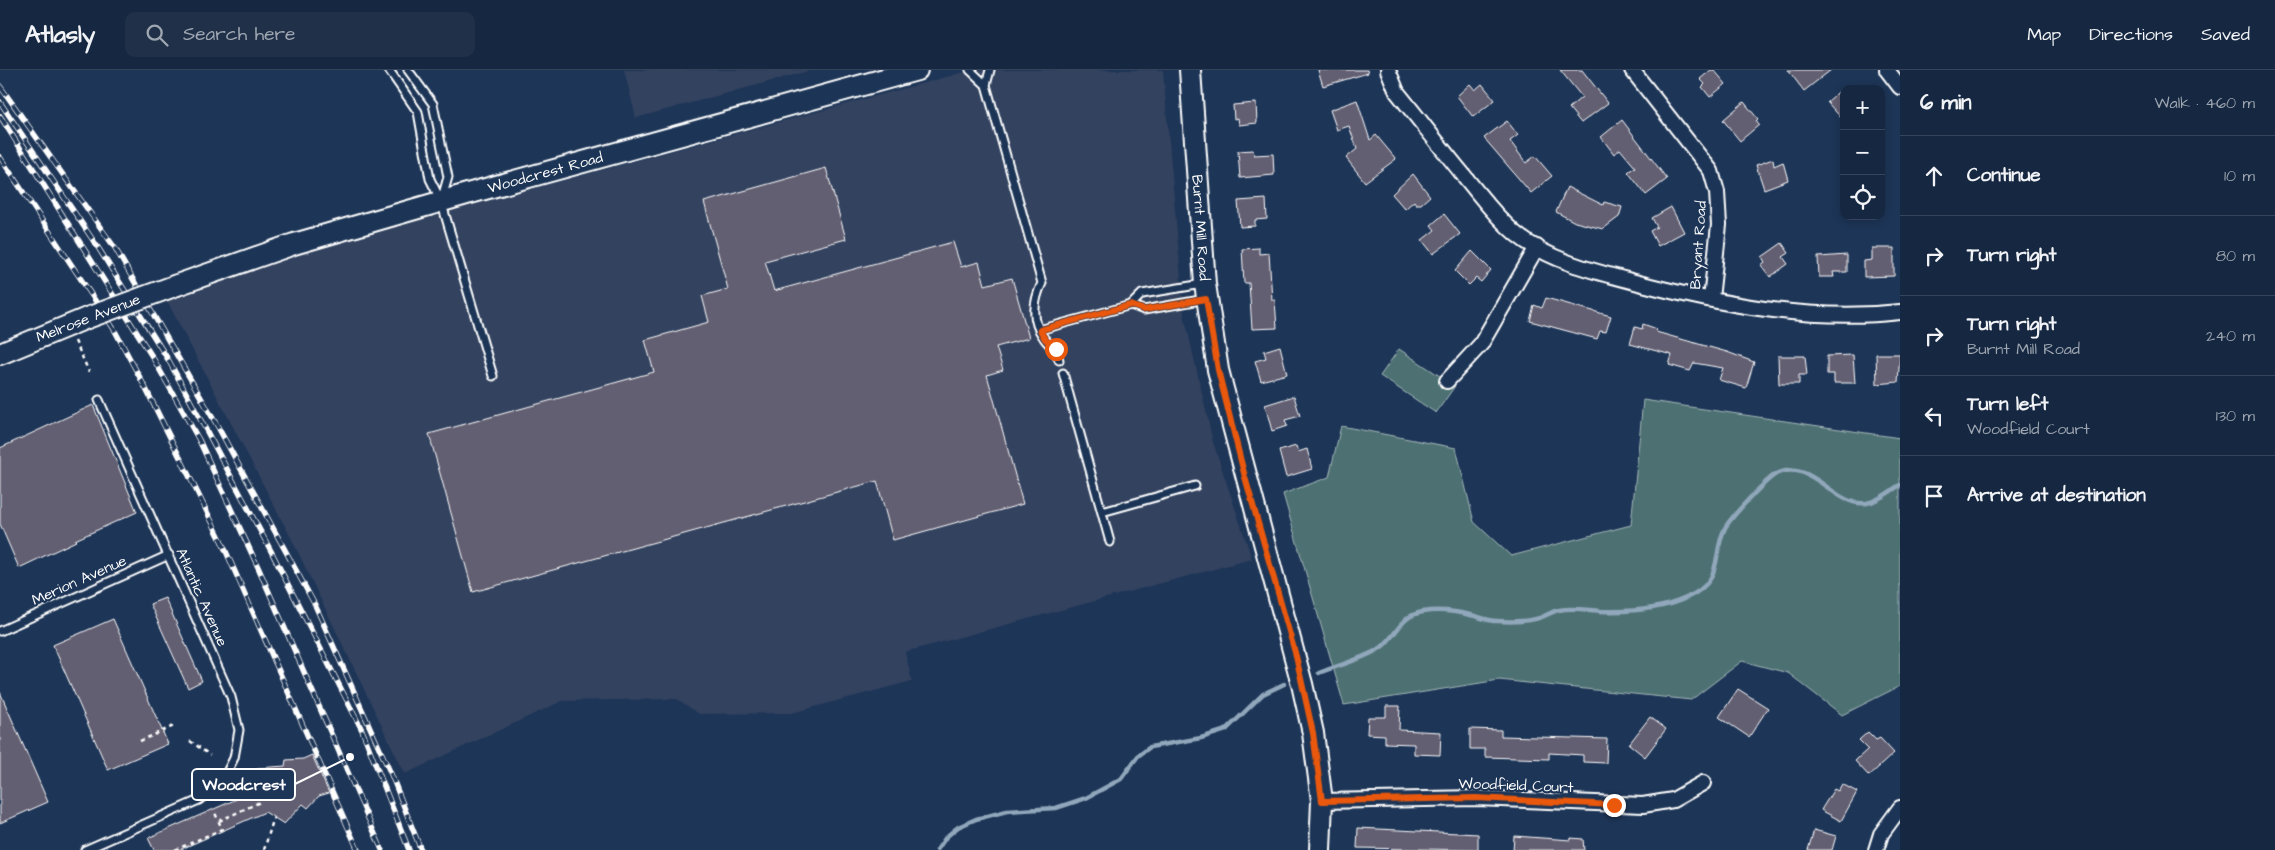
<!DOCTYPE html>
<meta charset="utf-8">
<style>
body{margin:0;font-family:"Architects Daughter",sans-serif;background:#1f3048;color:#f1f3f6}
.controls{position:absolute;right:15px;top:15px;display:grid;overflow:hidden;border-radius:10px;box-shadow:0 2px 8px #0003}
.controls button{width:45px;height:45px;display:grid;place-items:center;padding:0;border:0;border-bottom:1px solid #35445a;background:#162841;color:#f1f3f6;font:25px sans-serif}
.stop{position:absolute;width:15px;height:15px;margin:-11px;border:4px solid #ea580c;border-radius:50%;background:#fff}
.stop.end{background:#ea580c;border-color:#fff;box-shadow:0 1px 5px #0008}
.list{margin:0;padding:0;list-style:none}
h2{display:flex;justify-content:space-between;align-items:center;height:65px;margin:0;padding:0 20px;font-size:21px}
h2 small{font-size:16px;font-weight:400;color:#9ea6b1}
.list li{display:grid;grid-template-columns:32px 1fr auto;gap:15px;align-items:center;box-sizing:border-box;height:80px;padding:0 20px;border-top:1px solid #35445a}
.list b{display:block;font-size:19px;white-space:nowrap}
.list p{margin:0;font-size:16px;white-space:nowrap;color:#9ea6b1}
.list em{font-size:16px;font-style:normal;color:#9ea6b1}
.icon{flex:none;width:28px;height:28px;fill:none;stroke:currentColor;stroke-width:2;stroke-linecap:round;stroke-linejoin:round}
.map{position:relative;flex:none;width:1900px;height:780px;overflow:hidden}
header{display:flex;align-items:center;gap:30px;box-sizing:border-box;height:70px;padding:0 25px;background:#162841;border-bottom:1px solid #35445a}
header strong{font-size:24px}
nav{display:flex;gap:28px;margin-inline-start:auto;font-size:18px}
.search{width:350px;height:45px;background:#1f3048;display:flex;align-items:center;gap:12px;box-sizing:border-box;padding:0 18px;border-radius:10px;color:#9ea6b1;font-size:19px}
main{display:flex}
aside{flex:1;background:#162841}
.map>svg:first-child{display:block}
</style>
<header>
<strong>Atlasly</strong>
<div class="search"><svg class="icon" aria-label="search" viewBox="0 0 24 24"><circle cx="10" cy="10" r="6"/><path d="M15 15l6 6"/></svg>Search here</div>
<nav><a>Map</a><a>Directions</a><a>Saved</a></nav>
</header>
<main>
<div class="map">
<svg width="1900" height="780" viewBox="0 0 1900 780">
<rect width="100%" height="100%" fill="#1d3557"/>
<filter id="ink" filterUnits="userSpaceOnUse"><feTurbulence type="fractalNoise" baseFrequency=".02" numOctaves="2"/><feDisplacementMap in="SourceGraphic" scale="10" xChannelSelector="R" yChannelSelector="G"/><feConvolveMatrix kernelMatrix="1 2 1 2 8 2 1 2 1" color-interpolation-filters="sRGB"/></filter>
<g filter="url(#ink)">
<path fill="#32425f" d="M 624,0 L 812,0 L 636,48 Z
M 972,0 L 1163,0 L 1184,244 L 1213,372 L 1252,489 L 905,582 L 912,611 L 792,643 L 699,644 L 677,629 L 562,631 L 405,704 L 291,468 L 166,229 L 350,168 Z"/>
<path fill="#4d7173" stroke="#a6b8b9" d="M 1399,279 L 1455,316 L 1436,343 L 1380,306 Z
M 1643,330 L 1900,368 L 1900,616 L 1842,645 L 1788,603 L 1742,591 L 1691,630 L 1499,610 L 1344,635 L 1283,424 L 1329,407 L 1341,356 L 1456,378 L 1474,452 L 1511,486 L 1631,455 Z"/>
<g fill="none" stroke-linecap="round" stroke-linejoin="round">
<path stroke="#91a7bb" stroke-width="4.5" d="M 1319,603 C 1334,597 1375,585 1384,575 C 1398,562 1402,545 1423,542 C 1439,539 1459,542 1475,546 C 1482,548 1489,551 1497,551 C 1512,552 1528,552 1542,547 C 1547,545 1553,541 1559,540 C 1572,537 1587,540 1601,541 C 1629,542 1660,540 1686,528 C 1724,511 1712,488 1724,460 C 1728,450 1768,407 1778,403 C 1814,389 1834,438 1867,433 C 1879,431 1890,421 1900,415
M 937,780 L 946,767 L 958,757 L 976,749 L 1007,741 L 1056,738 L 1086,728 L 1121,709 L 1138,686 L 1150,677 L 1201,668 L 1226,660 L 1263,624 L 1284,614"/>
</g>
<path fill="#645f72" stroke="#fff" d="M 1318,0 L 1367,0 L 1368,3 L 1323,16 Z
M 1560,0 L 1582,0 L 1608,33 L 1581,53 L 1569,38 L 1582,27 Z
M 1711,0 L 1714,0 L 1726,14 L 1710,27 L 1702,17 L 1705,14 L 1700,9 Z
M 1788,0 L 1831,0 L 1804,21 Z
M 1470,14 L 1475,20 L 1482,14 L 1495,30 L 1473,47 L 1457,26 Z
M 1844,17 L 1844,51 L 1827,32 Z
M 1357,30 L 1370,70 L 1376,65 L 1396,89 L 1365,112 L 1346,88 L 1357,79 L 1349,56 L 1337,60 L 1330,40 Z
M 1744,32 L 1758,49 L 1756,51 L 1759,55 L 1740,71 L 1723,50 Z
M 1256,33 L 1257,53 L 1239,55 L 1238,48 L 1234,49 L 1233,35 Z
M 1622,50 L 1667,109 L 1646,125 L 1628,102 L 1635,97 L 1620,79 L 1614,84 L 1601,67 Z
M 1507,51 L 1518,65 L 1510,71 L 1526,93 L 1535,86 L 1552,106 L 1531,123 L 1484,68 Z
M 1253,80 L 1254,85 L 1273,84 L 1274,105 L 1240,108 L 1238,81 Z
M 1773,89 L 1774,96 L 1783,92 L 1788,110 L 1764,119 L 1756,95 Z
M 826,98 L 846,169 L 765,191 L 774,221 L 953,172 L 961,197 L 979,192 L 985,215 L 1012,208 L 1029,268 L 996,277 L 1003,300 L 987,305 L 1023,434 L 893,470 L 877,411 L 473,522 L 429,364 L 654,302 L 645,270 L 709,252 L 702,226 L 728,219 L 704,132 Z
M 1413,104 L 1430,126 L 1421,134 L 1416,134 L 1414,131 L 1405,139 L 1392,124 Z
M 1567,117 L 1603,135 L 1604,132 L 1622,137 L 1619,147 L 1603,159 L 1575,152 L 1556,142 Z
M 1266,129 L 1267,149 L 1255,150 L 1255,156 L 1240,157 L 1238,131 Z
M 1671,137 L 1684,162 L 1658,176 L 1650,161 L 1657,157 L 1652,148 Z
M 1444,144 L 1460,164 L 1433,184 L 1422,170 L 1435,160 L 1431,155 Z
M 1782,173 L 1789,183 L 1783,187 L 1788,194 L 1770,207 L 1761,195 L 1765,192 L 1762,187 Z
M 1259,178 L 1259,184 L 1269,183 L 1272,230 L 1275,230 L 1277,258 L 1252,259 L 1249,213 L 1244,213 L 1242,179 Z
M 1872,178 L 1894,178 L 1894,206 L 1864,207 L 1864,191 L 1872,190 Z
M 1472,181 L 1491,200 L 1481,212 L 1476,208 L 1469,215 L 1455,201 Z
M 1847,185 L 1847,202 L 1833,202 L 1834,207 L 1819,207 L 1818,187 Z
M 1546,228 L 1611,246 L 1606,262 L 1600,261 L 1597,269 L 1530,251 L 1534,235 L 1542,238 Z
M 1643,254 L 1657,259 L 1656,262 L 1727,282 L 1754,292 L 1746,318 L 1719,310 L 1723,298 L 1694,293 L 1690,301 L 1669,295 L 1672,285 L 1630,274 L 1635,257 L 1642,259 Z
M 1280,276 L 1287,304 L 1261,311 L 1255,291 L 1266,288 L 1264,281 Z
M 1876,284 L 1900,284 L 1898,312 L 1877,314 Z
M 1853,285 L 1855,313 L 1834,313 L 1834,304 L 1827,304 L 1827,286 Z
M 1778,286 L 1805,286 L 1807,305 L 1799,305 L 1799,314 L 1779,314 Z
M 1294,326 L 1300,346 L 1285,350 L 1287,356 L 1272,361 L 1265,335 Z
M 93,335 L 137,442 L 75,470 L 76,471 L 19,498 L 0,454 L 0,378 Z
M 1296,376 L 1298,382 L 1307,379 L 1312,399 L 1286,407 L 1279,381 Z
M 165,528 L 202,611 L 188,618 L 150,534 Z
M 113,549 L 168,674 L 108,700 L 53,575 Z
M 1738,619 L 1768,638 L 1749,667 L 1719,647 Z
M 0,622 L 48,732 L 0,753 Z
M 1386,636 L 1400,636 L 1399,660 L 1441,662 L 1440,685 L 1414,684 L 1414,674 L 1385,673 L 1385,665 L 1367,664 L 1368,647 L 1386,647 Z
M 1650,647 L 1666,659 L 1645,687 L 1629,674 Z
M 1470,659 L 1501,660 L 1501,666 L 1607,669 L 1606,693 L 1583,692 L 1583,685 L 1549,683 L 1549,689 L 1485,687 L 1485,679 L 1470,679 Z
M 1868,662 L 1876,670 L 1880,668 L 1894,683 L 1869,706 L 1855,691 L 1868,679 L 1859,670 Z
M 312,685 L 329,723 L 319,726 L 308,738 L 303,734 L 284,754 L 265,742 L 179,780 L 154,780 L 148,768 L 255,721 L 258,698 L 285,696 L 286,690 L 303,689 Z
M 1842,714 L 1857,722 L 1841,751 L 1821,740 L 1834,719 L 1838,721 Z
M 1358,758 L 1478,764 L 1478,780 L 1357,778 Z
M 1814,760 L 1836,766 L 1832,780 L 1808,780 Z
M 1514,766 L 1571,770 L 1571,768 L 1583,769 L 1584,780 L 1513,780 Z"/>
<g fill="none" stroke-linecap="round" stroke-linejoin="round">
<g stroke="#fff" stroke-width="11">
<path id="lane" d="M 389,0 L 418,42 L 430,109 L 441,131 L 493,306
M 408,0 L 433,34 L 448,107 L 442,128
M 970,0 L 986,15 L 1042,213 C 1033,232 1031,251 1044,268 C 1051,278 1055,277 1059,290
M 986,15 L 990,0
M 1131,235 L 1144,240 L 1206,229
M 1039,260 L 1131,235 L 1142,224 L 1203,214
M 1063,303 L 1110,472
M 1102,442 L 1195,416
M 0,561 L 169,485
M 85,780 L 199,730 L 222,712 L 234,688 L 239,660 L 231,627 L 99,330"/>
</g>
<g stroke="#fff" stroke-width="18">
<path id="street" d="M 1388,0 L 1397,22 C 1418,48 1439,75 1461,102 C 1478,123 1495,146 1516,164 C 1548,190 1592,201 1631,211 C 1718,234 1810,252 1900,242
M 1632,0 L 1711,101 L 1717,122 L 1719,155 L 1711,229
M 1887,0 L 1900,17
M 1447,311 L 1481,274 L 1537,177
M 1322,731 L 1476,728 L 1643,735 L 1673,730 L 1703,713
M 1876,780 L 1881,764 L 1900,738"/>
</g>
<g stroke="#fff" stroke-width="24">
<g id="secondary">
<path id="s1" d="M 1190,0 L 1205,214 L 1218,300 L 1302,614 L 1313,663 L 1322,731 L 1320,780"/>
<path id="s2" d="M 177,215 L 294,174 L 467,124 L 917,0"/>
<path d="M 0,284 L 87,248"/>
</g>
</g>
<path stroke="#fff" stroke-width="2.5" stroke-dasharray="4 4" stroke-linecap="butt" d="M 75,271 L 89,302
M 140,671 L 176,655
M 190,671 L 210,685
M 219,751 L 260,732
M 175,780 L 222,759 L 215,743
M 264,780 L 274,747"/>
<use href="#lane" stroke="#1d3557" stroke-width="7"/>
<use href="#street" stroke="#1d3557" stroke-width="14"/>
<use href="#secondary" stroke="#1d3557" stroke-width="20"/>
<g stroke="#fff" stroke-width="5.5">
<path id="rail" d="M 0,16 L 115,178 L 218,357 L 315,535 L 391,704 L 421,780
M 0,32 L 99,179 L 169,291 L 271,481 L 362,660 L 409,780
M 0,46 L 153,288 L 199,370 L 258,497 L 382,780
M 0,87 L 114,259 L 145,317 L 221,470 L 358,780"/>
</g>
<use href="#rail" stroke="#1d3557" stroke-width="4" stroke-dasharray="11" stroke-linecap="butt"/>
<g stroke="#fff" stroke-width="24" stroke-linecap="butt">
<path id="secondary-bridge" d="M 87,248 L 177,215"/>
</g>
<use href="#secondary-bridge" stroke="#1d3557" stroke-width="20"/>
</g>
</g>
<g fill="none" stroke-linecap="round" stroke-linejoin="round" filter="url(#ink)">
<path stroke="#ea580c" stroke-width="6" d="M 1056,279 L 1045,269 L 1040,260 L 1131,235 L 1144,240 L 1206,229 L 1218,300 L 1245,407 L 1296,586 L 1313,663 L 1322,731 L 1476,728 L 1614,735"/>
</g>
<g text-anchor="middle" stroke-width="4.5" stroke-linejoin="round" paint-order="stroke">
<g font-size="15" fill="#fff" stroke="#1d3557">
<text dy="5" stroke="none"><textPath href="#s2" startOffset="385">Woodcrest Road</textPath></text>
<text dy="5" stroke="none"><textPath href="#s1" startOffset="158">Burnt Mill Road</textPath></text>
<text transform="translate(1698 175) rotate(-86)" y="5">Bryant Road</text>
<text transform="translate(88 248) rotate(-21)" y="5">Melrose Avenue</text>
<text transform="translate(79 510) rotate(-24)" y="5">Merion Avenue</text>
<text transform="translate(202 527) rotate(66)" y="5">Atlantic Avenue</text>
<text transform="translate(1516 715) rotate(2)" y="5">Woodfield Court</text>
</g>
</g>
<path fill="none" stroke="#fff" stroke-width="2" d="M350 687L295 714"/>
<circle fill="#fff" stroke="#1d3557" stroke-width="2" cx="350" cy="687" r="5"/>
<rect fill="#1d3557" stroke="#fff" stroke-width="2" x="192" y="699" width="103" height="31" rx="5"/>
<g font-size="16" text-anchor="middle" font-weight="bold" fill="#fff">
<text x="244" y="720">Woodcrest</text>
</g>
</svg>
<div class="controls">
<button>+</button>
<button>−</button>
<button><svg class="icon" aria-label="locate" viewBox="0 0 24 24"><circle cx="12" cy="12" r="6"/><path d="M12 2v4M12 18v4M2 12h4M18 12h4"/></svg></button>
</div>
<div class="stop" style="left:1056px;top:279px"></div>
<div class="stop end" style="left:1614px;top:735px"></div>
</div>
<aside>
<h2>6 min<small>Walk · 460 m</small></h2>
<ul class="list">
<li><svg class="icon" aria-label="ahead" viewBox="0 0 24 24"><path d="M12 20V5M6 11l6-6 6 6"/></svg><div><b>Continue</b></div><em>10 m</em></li>
<li><svg class="icon" aria-label="right" viewBox="0 0 24 24"><path d="M7 20v-9h11M14 6l5 5-5 5"/></svg><div><b>Turn right</b></div><em>80 m</em></li>
<li><svg class="icon" aria-label="right" viewBox="0 0 24 24"><path d="M7 20v-9h11M14 6l5 5-5 5"/></svg><div><b>Turn right</b><p>Burnt Mill Road</p></div><em>240 m</em></li>
<li><svg class="icon" aria-label="left" viewBox="0 0 24 24"><path d="M17 20v-9H6M10 6l-5 5 5 5"/></svg><div><b>Turn left</b><p>Woodfield Court</p></div><em>130 m</em></li>
<li><svg class="icon" aria-label="arrive" viewBox="0 0 24 24"><path d="M6 21V4h12l-3 4 3 4H6"/></svg><div><b>Arrive at destination</b></div></li>
</ul>
</aside>
</main>
